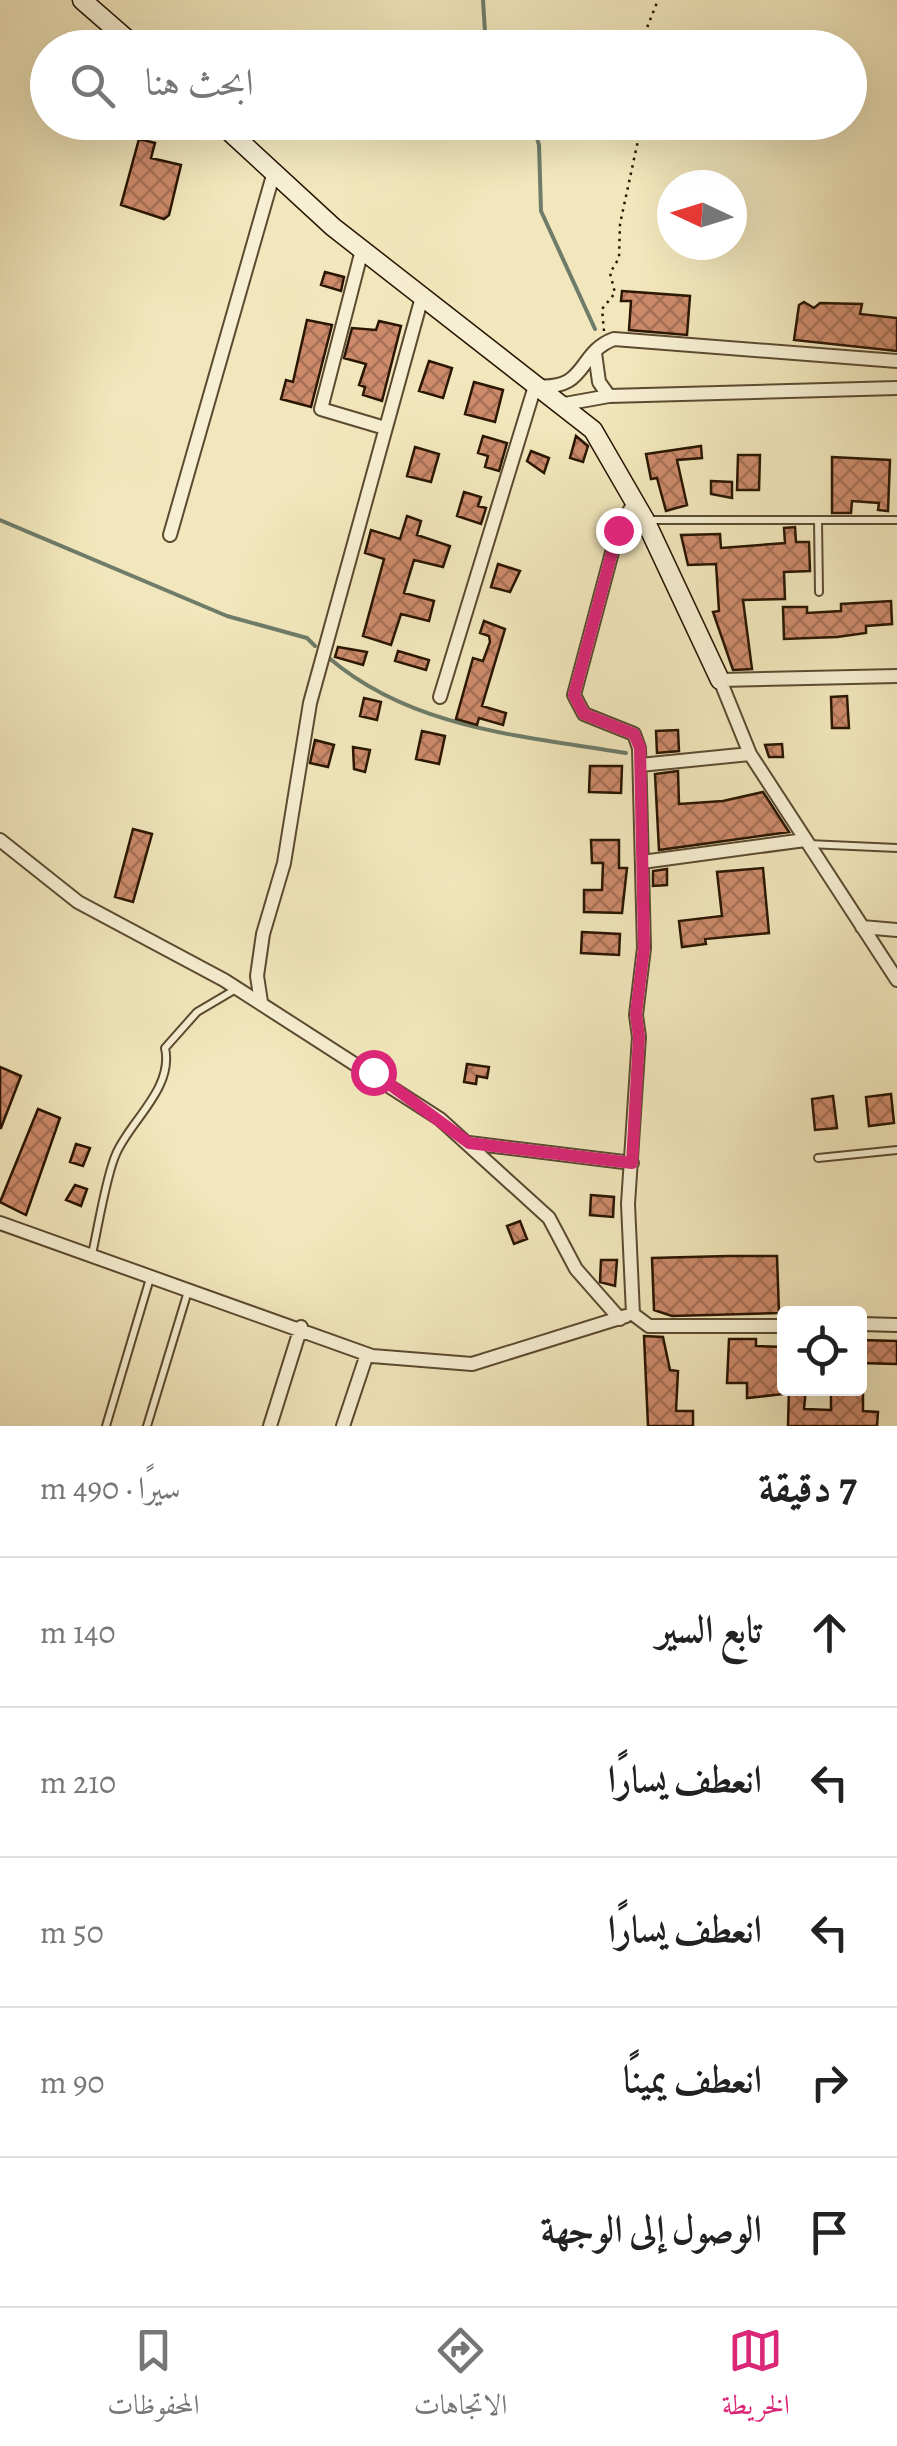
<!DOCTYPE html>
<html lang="ar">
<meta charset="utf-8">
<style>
body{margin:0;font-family:Alegreya,Amiri,serif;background:#f2f2f2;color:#222;direction:rtl}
.controls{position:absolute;right:30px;bottom:30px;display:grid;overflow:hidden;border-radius:10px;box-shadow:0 10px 40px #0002}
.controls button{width:90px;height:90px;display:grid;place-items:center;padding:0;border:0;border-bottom:2px solid #e0e0e0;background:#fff;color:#222;font:50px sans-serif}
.compass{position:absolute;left:657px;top:170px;width:90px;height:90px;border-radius:50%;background:#fff;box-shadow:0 10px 40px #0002;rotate:274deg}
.stop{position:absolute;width:30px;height:30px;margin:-22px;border:8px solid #db2777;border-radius:50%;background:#fff}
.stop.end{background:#db2777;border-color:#fff;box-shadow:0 2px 10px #0008}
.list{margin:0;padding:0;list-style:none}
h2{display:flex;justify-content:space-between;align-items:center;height:130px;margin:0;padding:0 40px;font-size:42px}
h2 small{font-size:32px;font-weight:400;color:#767676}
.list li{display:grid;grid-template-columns:65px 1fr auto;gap:30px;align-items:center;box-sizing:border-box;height:150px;padding:0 40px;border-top:2px solid #e0e0e0}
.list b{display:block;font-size:38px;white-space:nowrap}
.list em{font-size:32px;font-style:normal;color:#767676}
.icon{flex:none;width:55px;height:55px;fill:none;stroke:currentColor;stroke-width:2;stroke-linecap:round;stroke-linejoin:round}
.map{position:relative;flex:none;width:897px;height:1426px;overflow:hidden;direction:ltr}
.search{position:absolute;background:#fff;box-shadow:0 10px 40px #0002;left:30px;right:30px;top:30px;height:110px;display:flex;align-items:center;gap:25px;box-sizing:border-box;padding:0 35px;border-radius:55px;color:#767676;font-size:38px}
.sheet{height:880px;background:#fff}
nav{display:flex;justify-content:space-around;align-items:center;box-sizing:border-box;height:140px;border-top:2px solid #e0e0e0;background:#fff;font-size:28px;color:#767676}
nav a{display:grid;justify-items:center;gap:5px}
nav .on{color:#db2777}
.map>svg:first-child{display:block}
</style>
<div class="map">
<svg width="897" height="1426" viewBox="0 0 897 1426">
<defs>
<pattern id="building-cross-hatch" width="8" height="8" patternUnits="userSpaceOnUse" patternTransform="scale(2.5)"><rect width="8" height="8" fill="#cd8b6c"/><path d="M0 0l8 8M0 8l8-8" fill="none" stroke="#a67056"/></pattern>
</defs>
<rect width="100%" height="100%" fill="#f2e7bc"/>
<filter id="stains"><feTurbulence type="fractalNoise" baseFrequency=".002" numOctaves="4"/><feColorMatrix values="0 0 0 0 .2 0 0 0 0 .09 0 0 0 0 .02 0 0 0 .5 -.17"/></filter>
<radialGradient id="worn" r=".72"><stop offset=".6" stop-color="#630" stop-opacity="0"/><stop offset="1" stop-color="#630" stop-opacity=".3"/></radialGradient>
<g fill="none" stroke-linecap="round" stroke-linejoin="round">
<path stroke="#6e7c69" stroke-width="4" d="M 483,0 L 486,48
M 532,122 L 539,145 L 541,211 L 595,329
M 0,520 L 227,616 L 307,638 L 315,646
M 329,658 C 412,729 523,736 626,753"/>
</g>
<path fill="url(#building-cross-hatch)" stroke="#291501" stroke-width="2.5" d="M 139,139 L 155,143 L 151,158 L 181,165 L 169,215 L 164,219 L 121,205 Z
M 325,272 L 344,277 L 341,291 L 321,285 Z
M 622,291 L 690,296 L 687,335 L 629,330 L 631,301 L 621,301 Z
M 804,302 L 814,308 L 820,303 L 862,304 L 860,314 L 897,318 L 897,351 L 794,340 L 799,305 Z
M 307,320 L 332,325 L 311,407 L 281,399 L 286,380 L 293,382 Z
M 379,321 L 401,326 L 382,401 L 363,395 L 365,387 L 359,385 L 366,364 L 344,358 L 352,328 L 376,330 Z
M 429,361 L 452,368 L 443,398 L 419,391 Z
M 474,382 L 503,390 L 495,422 L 465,414 Z
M 483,436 L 507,443 L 499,471 L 485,467 L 488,456 L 478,453 Z
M 576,436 L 588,446 L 583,462 L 570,458 Z
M 701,446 L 702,458 L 677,460 L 687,505 L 666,511 L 657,478 L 651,479 L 646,454 Z
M 415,447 L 439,454 L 431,482 L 407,476 Z
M 531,451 L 549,458 L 544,473 L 527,461 Z
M 738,455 L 760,455 L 759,490 L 737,490 Z
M 832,457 L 890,460 L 888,511 L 878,510 L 879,503 L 852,501 L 851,513 L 832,513 Z
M 711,481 L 732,482 L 732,498 L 711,494 Z
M 464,492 L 481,497 L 478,506 L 486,508 L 481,524 L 457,516 Z
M 407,516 L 421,521 L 417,535 L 450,546 L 443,567 L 414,560 L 404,593 L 434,601 L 429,621 L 401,614 L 391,645 L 363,636 L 384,559 L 365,553 L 371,530 L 400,539 Z
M 795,527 L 796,542 L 809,542 L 810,571 L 784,572 L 785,599 L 743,600 L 752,669 L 733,670 L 713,612 L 719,611 L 716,564 L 688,565 L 681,535 L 720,534 L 721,548 L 785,543 L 784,528 Z
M 498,564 L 520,571 L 510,592 L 491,587 Z
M 891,601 L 892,624 L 866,626 L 866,633 L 837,637 L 784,639 L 783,607 L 807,607 L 807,613 L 841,611 L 841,604 Z
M 484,621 L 505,629 L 482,706 L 506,713 L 503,725 L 479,718 L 477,725 L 456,719 L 473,658 L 483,661 L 490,642 L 489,636 L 480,633 Z
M 338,647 L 367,652 L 363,665 L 335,657 Z
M 398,651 L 429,660 L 426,670 L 395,661 Z
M 847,696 L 849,728 L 832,728 L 831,697 Z
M 364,698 L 381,702 L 377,720 L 360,716 Z
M 678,730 L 679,751 L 657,753 L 656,731 Z
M 422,731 L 445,736 L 439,764 L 416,759 Z
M 315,740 L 334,745 L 328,767 L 310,763 Z
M 782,744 L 783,757 L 769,757 L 765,745 Z
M 353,747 L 370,750 L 365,772 L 354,769 Z
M 590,766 L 622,766 L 621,793 L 589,792 Z
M 678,771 L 679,804 L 723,801 L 763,792 L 789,832 L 659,850 L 655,774 Z
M 133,829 L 152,834 L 133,902 L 115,897 Z
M 591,840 L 619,840 L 619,868 L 627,868 L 622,913 L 584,912 L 584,890 L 602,890 L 603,863 L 592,863 Z
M 763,868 L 769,933 L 705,939 L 706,944 L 682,947 L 679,921 L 722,916 L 717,872 Z
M 667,869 L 667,885 L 653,886 L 653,871 Z
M 582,932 L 620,934 L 619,955 L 581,953 Z
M 467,1064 L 489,1067 L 487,1078 L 477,1076 L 476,1084 L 464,1082 Z
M 0,1067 L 21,1076 L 1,1128 L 0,1128 Z
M 891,1094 L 894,1123 L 869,1126 L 866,1097 Z
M 833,1096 L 837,1128 L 815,1130 L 812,1099 Z
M 38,1109 L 60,1118 L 26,1215 L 0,1202 Z
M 76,1144 L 90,1148 L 83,1166 L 70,1162 Z
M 75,1185 L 87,1189 L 81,1206 L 66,1200 Z
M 591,1195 L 614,1197 L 613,1217 L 590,1215 Z
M 520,1221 L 527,1239 L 514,1244 L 507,1226 Z
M 728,1256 L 777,1256 L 779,1313 L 672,1316 L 654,1310 L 652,1258 Z
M 601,1260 L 617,1260 L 615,1286 L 600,1282 Z
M 644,1336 L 663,1337 L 670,1370 L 678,1371 L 676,1411 L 693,1411 L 693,1426 L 648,1426 Z
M 729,1339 L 756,1339 L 756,1346 L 784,1347 L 784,1394 L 747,1398 L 747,1383 L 727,1383 Z
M 860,1340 L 897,1341 L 897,1364 L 860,1363 Z
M 789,1388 L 806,1388 L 804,1409 L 831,1410 L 831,1388 L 863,1388 L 863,1411 L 878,1412 L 877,1426 L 788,1426 Z"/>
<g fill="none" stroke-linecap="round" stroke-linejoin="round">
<g stroke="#5b4a30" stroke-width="10">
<path id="lane" d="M 647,520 L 897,520
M 818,520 L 819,592
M 808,844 L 897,848
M 818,1158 L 897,1150
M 92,1254 C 98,1228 106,1176 116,1154 C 130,1121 174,1088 165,1048 L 197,1012 L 236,989
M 106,1426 L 151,1275
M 147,1426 L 189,1288"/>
</g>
<g stroke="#5b4a30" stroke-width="16">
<path id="street" d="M 362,250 L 321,409 L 385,428
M 595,353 L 599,382 L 609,396
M 559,405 L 609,396 L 897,388
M 634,503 L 618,530 L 574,695 L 584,714 L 634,734 L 639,748 L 644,948 L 636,1015 L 639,1037 L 628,1204 L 633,1314 L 649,1326 L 784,1326
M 170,535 L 274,172
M 897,676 L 720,680 L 750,754 L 897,980
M 440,697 L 535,386 C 589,391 576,353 614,339 L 897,361
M 640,765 L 750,754
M 0,840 L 78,902 L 224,980 L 440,1119 L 549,1218 L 576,1269 L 620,1319
M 642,862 L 805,840
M 862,927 L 897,930
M 261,1002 L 257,976 L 263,934 L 284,863 L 310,703 L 422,297
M 469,1143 L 632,1163
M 0,1223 L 372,1356 L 472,1364 L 626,1316
M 860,1324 L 897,1325
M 270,1426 L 301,1327
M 343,1426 L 367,1354"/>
</g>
<g stroke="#291501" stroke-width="21">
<path id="secondary" d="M 82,0 L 137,48
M 219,122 L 333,227 L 593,430 L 645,520 L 720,680"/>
</g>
<path stroke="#291501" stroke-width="2.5" stroke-dasharray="2.5 5" stroke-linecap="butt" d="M 639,48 L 658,0
M 604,331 L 602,309 L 615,293 L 610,273 L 619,258 L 620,224 L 642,122"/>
<use href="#lane" stroke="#f7efd3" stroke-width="6"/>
<use href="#street" stroke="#f7efd3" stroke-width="12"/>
<use href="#secondary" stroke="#f7efd3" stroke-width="18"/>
</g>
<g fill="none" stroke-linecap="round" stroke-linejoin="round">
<path stroke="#db2777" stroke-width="12" d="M 373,1072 L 469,1143 L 632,1163 L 639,1037 L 636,1014 L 644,948 L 640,748 L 634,734 L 584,714 L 574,695 L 618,530"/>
</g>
<rect width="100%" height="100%" filter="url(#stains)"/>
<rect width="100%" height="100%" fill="url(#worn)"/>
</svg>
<div class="controls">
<button><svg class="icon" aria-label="locate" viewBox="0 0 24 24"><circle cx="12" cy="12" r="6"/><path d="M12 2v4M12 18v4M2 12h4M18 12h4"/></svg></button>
</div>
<svg class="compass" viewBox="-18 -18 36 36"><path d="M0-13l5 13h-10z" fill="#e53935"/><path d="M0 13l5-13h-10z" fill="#767676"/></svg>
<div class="stop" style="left:373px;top:1072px"></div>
<div class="stop end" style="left:618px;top:530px"></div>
<div class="search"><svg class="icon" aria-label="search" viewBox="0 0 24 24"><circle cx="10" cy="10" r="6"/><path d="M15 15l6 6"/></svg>ابحث هنا</div>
</div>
<section class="sheet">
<h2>7 دقيقة<small>سيرًا · 490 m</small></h2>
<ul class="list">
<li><svg class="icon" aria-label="ahead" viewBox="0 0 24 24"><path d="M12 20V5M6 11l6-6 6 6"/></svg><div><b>تابع السير</b></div><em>140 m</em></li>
<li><svg class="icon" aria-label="left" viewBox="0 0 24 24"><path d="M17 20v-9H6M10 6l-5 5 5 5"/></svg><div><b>انعطف يسارًا</b></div><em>210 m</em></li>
<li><svg class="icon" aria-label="left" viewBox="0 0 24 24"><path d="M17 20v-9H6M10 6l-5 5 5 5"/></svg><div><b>انعطف يسارًا</b></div><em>50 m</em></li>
<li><svg class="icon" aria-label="right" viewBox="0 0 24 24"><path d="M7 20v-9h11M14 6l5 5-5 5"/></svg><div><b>انعطف يمينًا</b></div><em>90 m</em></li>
<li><svg class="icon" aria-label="arrive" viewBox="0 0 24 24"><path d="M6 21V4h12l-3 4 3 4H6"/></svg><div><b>الوصول إلى الوجهة</b></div></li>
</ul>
</section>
<nav>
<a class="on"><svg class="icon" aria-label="map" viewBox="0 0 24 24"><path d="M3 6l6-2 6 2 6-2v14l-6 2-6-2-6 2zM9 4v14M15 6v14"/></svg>الخريطة</a>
<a><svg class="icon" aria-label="directions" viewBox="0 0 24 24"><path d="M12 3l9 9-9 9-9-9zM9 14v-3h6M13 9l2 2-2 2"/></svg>الاتجاهات</a>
<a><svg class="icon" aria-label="saved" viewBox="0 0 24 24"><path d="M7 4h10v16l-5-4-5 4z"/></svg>المحفوظات</a>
</nav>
